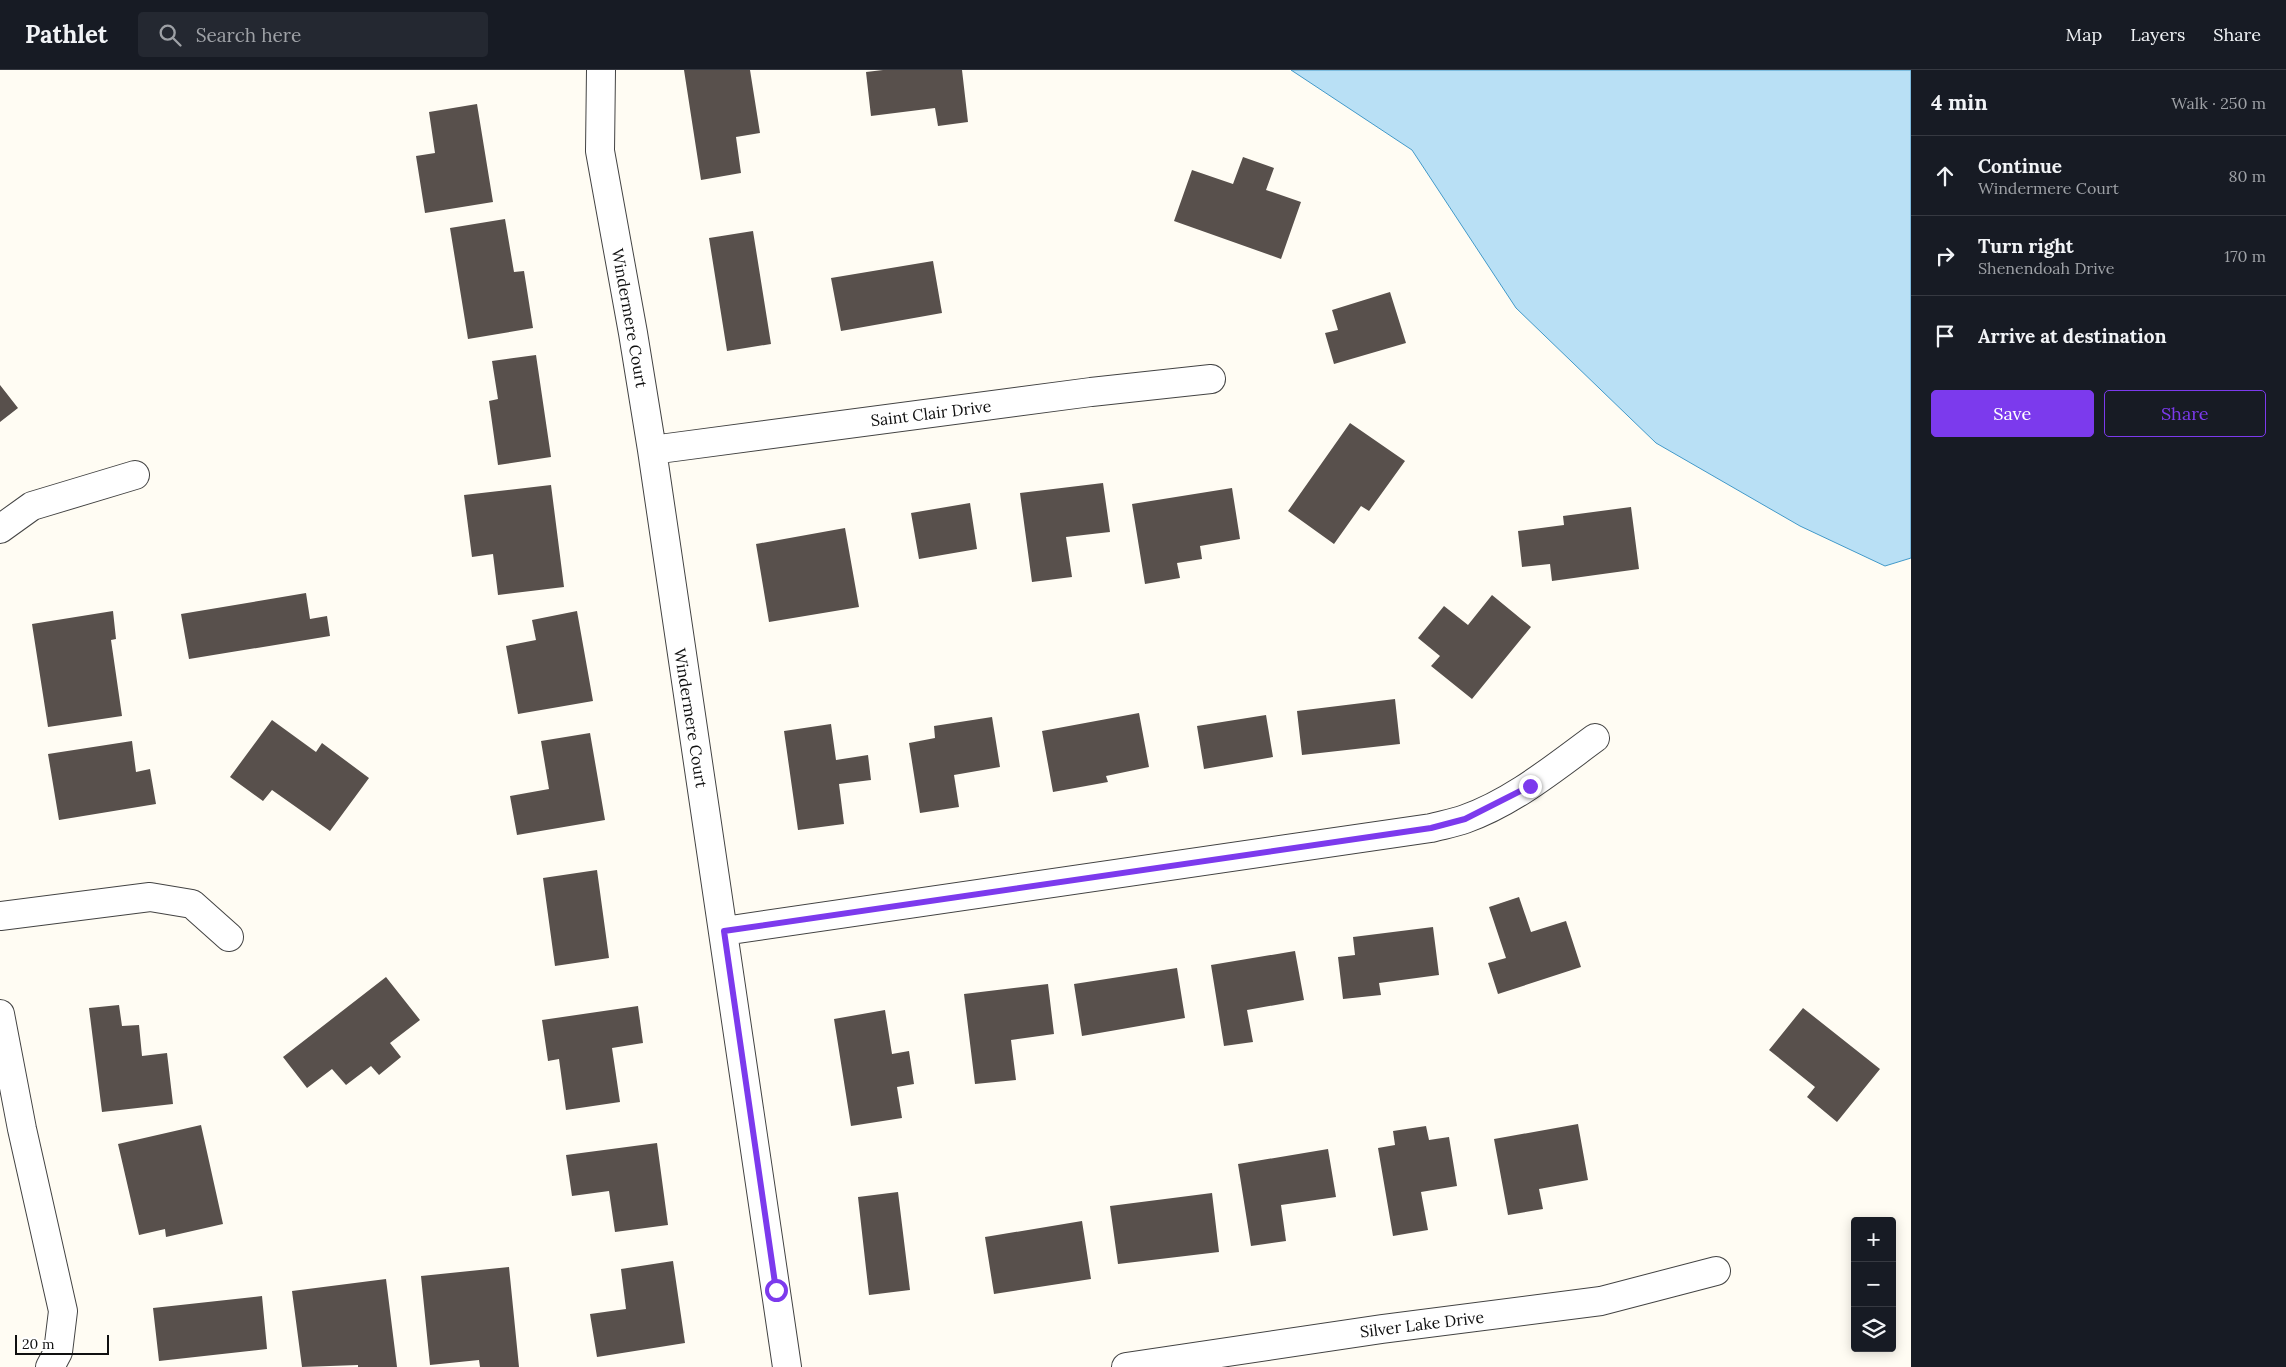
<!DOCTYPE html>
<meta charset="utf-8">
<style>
body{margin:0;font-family:Lora,serif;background:#242831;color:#f1f3f6}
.controls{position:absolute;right:15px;bottom:15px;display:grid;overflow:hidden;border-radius:5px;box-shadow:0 2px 12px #0003}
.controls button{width:45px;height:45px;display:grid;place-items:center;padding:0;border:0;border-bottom:1px solid #363941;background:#171b24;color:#f1f3f6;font:25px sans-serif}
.scale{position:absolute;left:15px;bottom:12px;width:94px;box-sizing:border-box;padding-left:5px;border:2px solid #101010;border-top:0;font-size:14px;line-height:18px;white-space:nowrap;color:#101010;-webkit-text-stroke:4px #fff;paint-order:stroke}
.stop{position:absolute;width:15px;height:15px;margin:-11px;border:4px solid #7c3aed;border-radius:50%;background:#fff}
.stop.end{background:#7c3aed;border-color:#fff;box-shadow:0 1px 5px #0008}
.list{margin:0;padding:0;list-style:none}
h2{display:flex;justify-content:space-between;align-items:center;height:65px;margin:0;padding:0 20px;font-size:21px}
h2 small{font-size:16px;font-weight:400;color:#9ea1a6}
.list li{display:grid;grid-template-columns:32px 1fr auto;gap:15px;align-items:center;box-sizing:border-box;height:80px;padding:0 20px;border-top:1px solid #363941}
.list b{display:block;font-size:19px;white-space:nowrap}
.list p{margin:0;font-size:16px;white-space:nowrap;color:#9ea1a6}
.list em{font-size:16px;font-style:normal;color:#9ea1a6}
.actions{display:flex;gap:10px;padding:15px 20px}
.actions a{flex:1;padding:11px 0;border:1px solid #7c3aed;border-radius:5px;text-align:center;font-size:18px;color:#7c3aed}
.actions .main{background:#7c3aed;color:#fff}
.icon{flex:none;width:28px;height:28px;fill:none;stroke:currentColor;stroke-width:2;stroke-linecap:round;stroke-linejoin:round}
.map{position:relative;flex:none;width:1911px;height:1297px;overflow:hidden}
header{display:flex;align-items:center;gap:30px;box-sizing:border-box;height:70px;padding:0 25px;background:#171b24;border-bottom:1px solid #363941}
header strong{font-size:24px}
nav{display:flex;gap:28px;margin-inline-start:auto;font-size:18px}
.search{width:350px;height:45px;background:#242831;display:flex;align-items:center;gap:12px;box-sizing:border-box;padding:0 18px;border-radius:5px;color:#9ea1a6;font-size:19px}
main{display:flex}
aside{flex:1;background:#171b24}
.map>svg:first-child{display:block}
</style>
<header>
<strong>Pathlet</strong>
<div class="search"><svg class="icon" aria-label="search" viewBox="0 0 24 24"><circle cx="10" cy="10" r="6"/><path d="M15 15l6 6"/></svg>Search here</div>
<nav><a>Map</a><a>Layers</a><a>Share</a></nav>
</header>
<main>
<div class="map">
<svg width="1911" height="1297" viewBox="0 0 1911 1297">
<rect width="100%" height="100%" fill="#fffcf3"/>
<path fill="#b9e0f5" stroke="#4299c9" d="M 1291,0 L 1911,0 L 1911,488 L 1885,496 L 1800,456 L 1656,373 L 1516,238 L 1412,80 Z"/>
<path fill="#58504c" d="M 684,0 L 750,0 L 760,63 L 736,67 L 741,103 L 701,110 Z
M 883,0 L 962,0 L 968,52 L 938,56 L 935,38 L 871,46 L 866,2 Z
M 477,34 L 493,132 L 425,143 L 416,86 L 435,83 L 429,42 Z
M 1243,87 L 1274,98 L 1266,120 L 1301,132 L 1281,189 L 1174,151 L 1192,100 L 1233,114 Z
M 505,149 L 514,202 L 524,201 L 533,258 L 468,269 L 450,158 Z
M 753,161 L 771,274 L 727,281 L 709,168 Z
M 933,191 L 942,243 L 841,261 L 831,208 Z
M 1390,222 L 1406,273 L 1334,294 L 1325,263 L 1338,260 L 1332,240 Z
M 536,285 L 551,387 L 498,395 L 489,331 L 498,329 L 492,291 Z
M 0,315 L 18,338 L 0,352 Z
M 1350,353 L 1405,391 L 1369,441 L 1361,436 L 1334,474 L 1288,441 Z
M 1103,413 L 1110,462 L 1066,467 L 1072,507 L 1032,512 L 1020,423 Z
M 551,415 L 564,517 L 498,525 L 493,484 L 472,487 L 464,425 Z
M 1232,418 L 1240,469 L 1200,476 L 1202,489 L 1177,493 L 1180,508 L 1145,514 L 1132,434 Z
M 970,433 L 977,479 L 919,489 L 911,443 Z
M 1631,437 L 1639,499 L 1552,511 L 1550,494 L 1522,497 L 1518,461 L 1564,455 L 1563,446 Z
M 845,458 L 859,537 L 769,552 L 756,474 Z
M 306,523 L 310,549 L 327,546 L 330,566 L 189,589 L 181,544 Z
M 1492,525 L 1531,557 L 1472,629 L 1431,596 L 1440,586 L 1418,568 L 1444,536 L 1468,555 Z
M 113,541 L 116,569 L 111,570 L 122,646 L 48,657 L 32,554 Z
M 577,541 L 593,631 L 518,644 L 506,576 L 536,570 L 532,550 Z
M 1395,629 L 1400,674 L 1302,685 L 1297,641 Z
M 1139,643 L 1149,697 L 1106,706 L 1108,712 L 1053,722 L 1042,661 Z
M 1266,645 L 1273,687 L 1204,699 L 1197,656 Z
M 992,647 L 1000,697 L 954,705 L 959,737 L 920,743 L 909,673 L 935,668 L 934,656 Z
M 272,650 L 316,682 L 322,673 L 369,708 L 330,761 L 272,720 L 263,731 L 230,707 Z
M 831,654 L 836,690 L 868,685 L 871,710 L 839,714 L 844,754 L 798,760 L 784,661 Z
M 590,663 L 605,750 L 517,765 L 510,726 L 549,719 L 541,671 Z
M 132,671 L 136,702 L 150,699 L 156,734 L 59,750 L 48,684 Z
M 597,800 L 609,888 L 555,896 L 543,808 Z
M 1519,827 L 1531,862 L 1566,851 L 1581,897 L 1498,924 L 1488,893 L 1506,888 L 1489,837 Z
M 1433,857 L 1439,905 L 1379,913 L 1381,925 L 1343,929 L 1338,887 L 1355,885 L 1353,867 Z
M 1295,881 L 1304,930 L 1247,940 L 1253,972 L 1224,976 L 1211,895 Z
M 1177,898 L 1185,948 L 1082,966 L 1074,914 Z
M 386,907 L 420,950 L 390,973 L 401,987 L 379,1005 L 371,996 L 346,1015 L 332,999 L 307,1018 L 283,987 Z
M 1048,914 L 1054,964 L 1011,970 L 1016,1010 L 975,1014 L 964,924 Z
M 119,935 L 122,956 L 139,955 L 142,986 L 167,983 L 173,1034 L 102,1042 L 89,938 Z
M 638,936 L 643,973 L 612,978 L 620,1032 L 566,1040 L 559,989 L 548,991 L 542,950 Z
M 1803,938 L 1880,999 L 1837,1052 L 1807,1027 L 1815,1017 L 1769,980 Z
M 885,940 L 892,984 L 909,981 L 914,1014 L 897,1017 L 902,1048 L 851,1056 L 834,949 Z
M 1578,1054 L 1588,1110 L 1539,1119 L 1543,1139 L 1508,1145 L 1494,1069 Z
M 201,1055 L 223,1154 L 166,1167 L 165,1159 L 139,1165 L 118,1074 Z
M 1426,1056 L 1429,1070 L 1449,1067 L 1457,1116 L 1421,1122 L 1428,1160 L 1393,1166 L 1378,1078 L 1395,1075 L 1393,1061 Z
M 657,1073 L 668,1155 L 615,1162 L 609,1121 L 572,1126 L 566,1085 Z
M 1328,1079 L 1336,1127 L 1281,1135 L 1286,1171 L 1251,1176 L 1238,1094 Z
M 898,1122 L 910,1220 L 869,1225 L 858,1127 Z
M 1212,1123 L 1219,1182 L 1118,1194 L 1110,1136 Z
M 1082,1151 L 1091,1209 L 994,1224 L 985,1167 Z
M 673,1191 L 685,1273 L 597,1287 L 590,1244 L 626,1239 L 621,1199 Z
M 509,1197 L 519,1297 L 480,1297 L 479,1290 L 430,1295 L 421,1206 Z
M 386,1209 L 397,1297 L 358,1297 L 358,1295 L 302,1297 L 292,1221 Z
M 262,1226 L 267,1279 L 159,1291 L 153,1238 Z"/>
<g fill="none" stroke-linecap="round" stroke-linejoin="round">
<g stroke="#434343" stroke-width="30">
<path id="street" d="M 601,0 L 600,81 L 633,263 L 652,380 L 787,1297
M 652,380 L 1091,322 L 1211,309
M 0,459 L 32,436 L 135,405
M 0,846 L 150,827 L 192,834 L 229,867
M 724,861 L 1431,758 C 1442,755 1454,753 1465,749 C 1513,732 1554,698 1595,668
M 0,944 L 22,1059 L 63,1241 L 58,1282 L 50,1297
M 1126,1297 L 1382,1259 L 1601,1231 L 1716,1201"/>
</g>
<use href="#street" stroke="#fff" stroke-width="28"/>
</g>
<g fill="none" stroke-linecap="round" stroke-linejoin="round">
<path stroke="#7c3aed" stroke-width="6" d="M 776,1220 L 724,861 L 1431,758 L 1465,749 L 1530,716"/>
</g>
<g text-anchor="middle" stroke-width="5" stroke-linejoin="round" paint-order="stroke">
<g font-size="16" fill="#101010" stroke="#fff">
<text transform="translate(630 248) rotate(80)" y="6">Windermere Court</text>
<text transform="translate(931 343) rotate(-7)" y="6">Saint Clair Drive</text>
<text transform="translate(691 648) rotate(81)" y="6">Windermere Court</text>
<text transform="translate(1422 1254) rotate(-7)" y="6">Silver Lake Drive</text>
</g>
</g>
</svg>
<div class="controls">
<button>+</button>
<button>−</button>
<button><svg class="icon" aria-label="layers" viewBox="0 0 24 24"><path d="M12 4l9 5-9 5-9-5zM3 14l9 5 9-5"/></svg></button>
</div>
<div class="scale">20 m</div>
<div class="stop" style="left:776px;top:1220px"></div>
<div class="stop end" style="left:1530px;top:716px"></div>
</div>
<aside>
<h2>4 min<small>Walk · 250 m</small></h2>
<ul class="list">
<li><svg class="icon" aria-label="ahead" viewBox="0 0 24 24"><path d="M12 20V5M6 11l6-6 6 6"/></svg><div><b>Continue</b><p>Windermere Court</p></div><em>80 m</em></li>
<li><svg class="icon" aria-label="right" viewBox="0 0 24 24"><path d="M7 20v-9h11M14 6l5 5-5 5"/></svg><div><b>Turn right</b><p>Shenendoah Drive</p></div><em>170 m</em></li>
<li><svg class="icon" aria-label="arrive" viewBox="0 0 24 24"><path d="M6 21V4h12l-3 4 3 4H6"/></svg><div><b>Arrive at destination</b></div></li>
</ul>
<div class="actions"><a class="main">Save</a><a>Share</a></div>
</aside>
</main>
